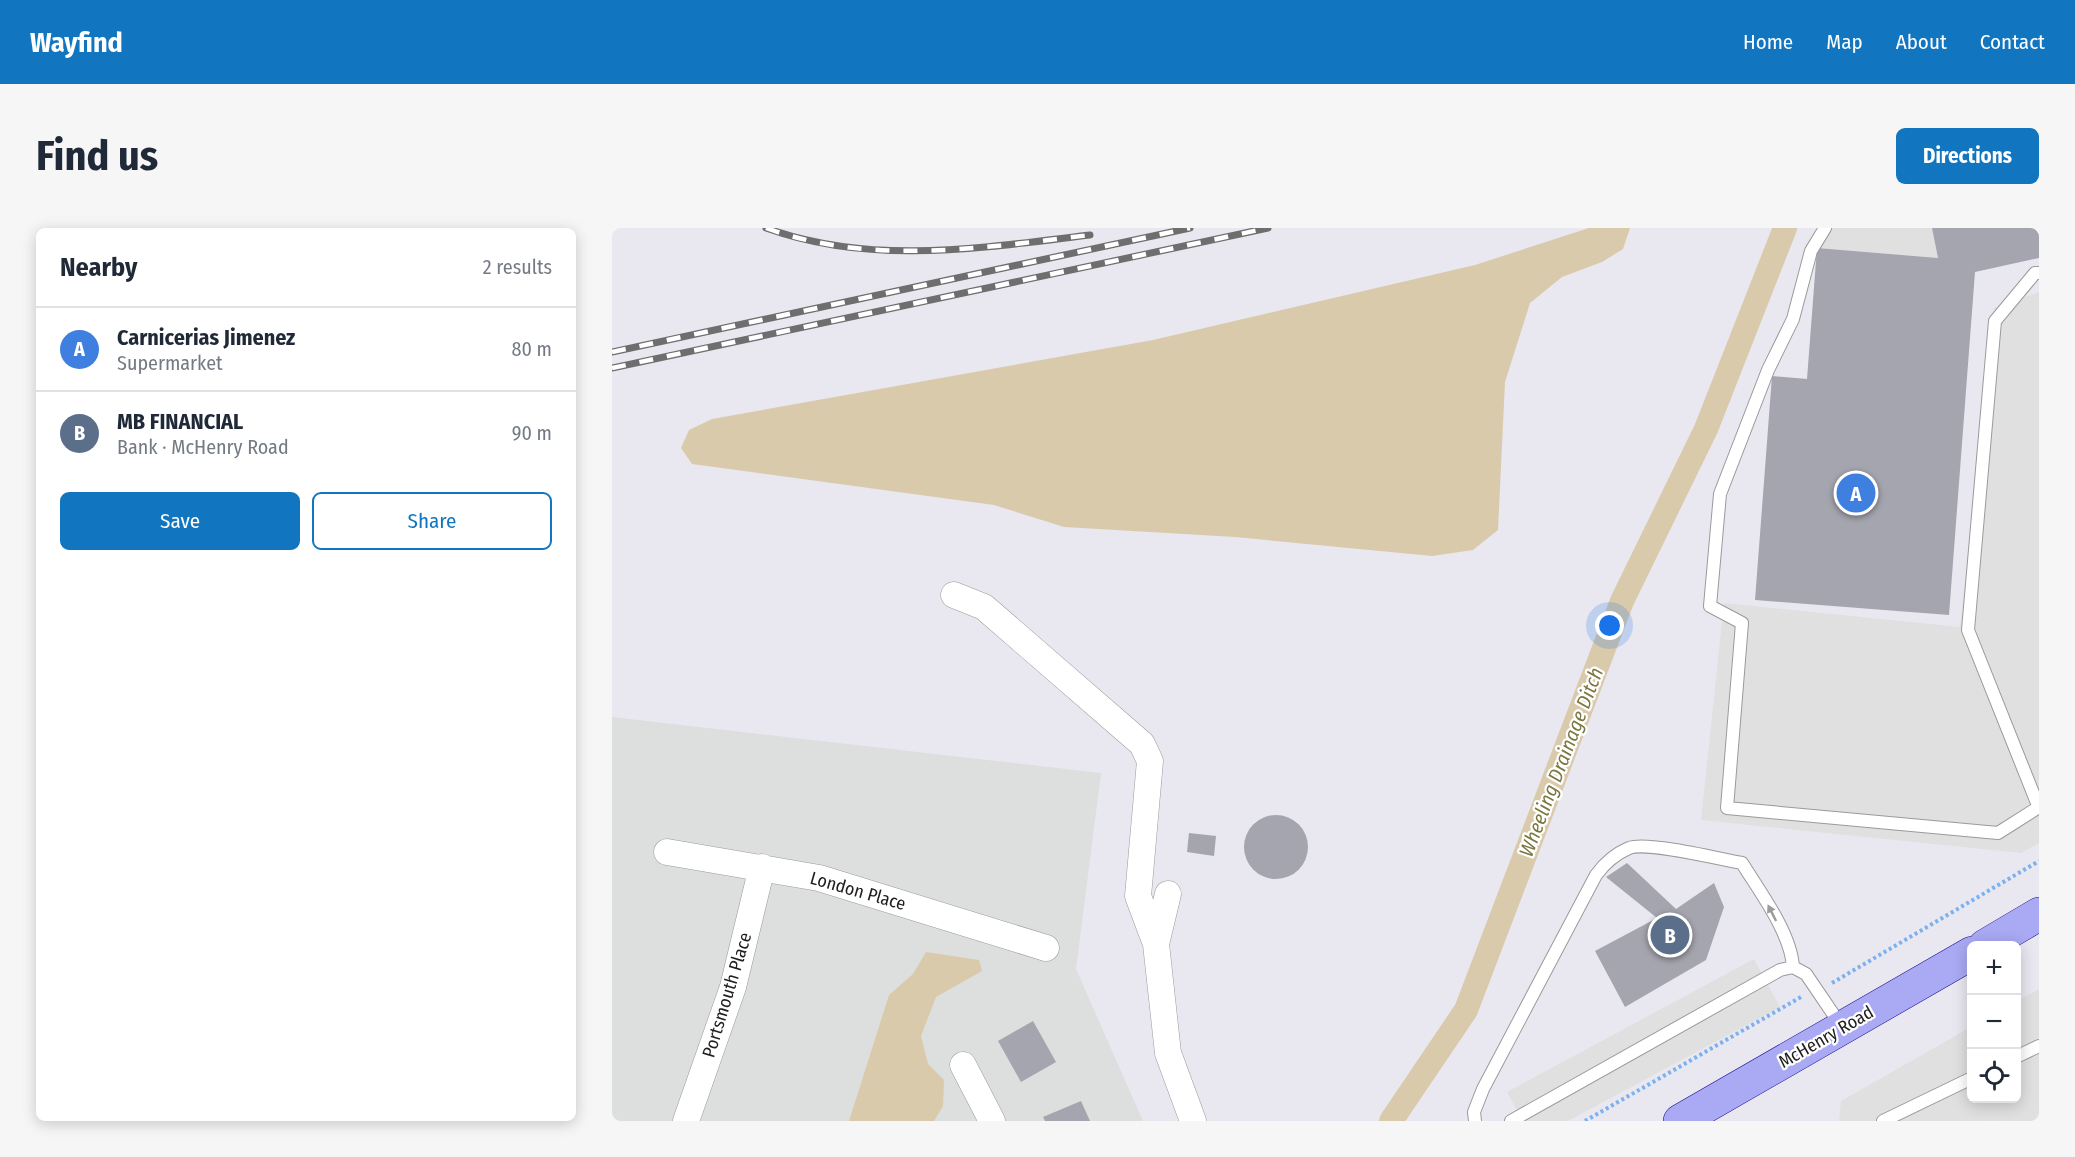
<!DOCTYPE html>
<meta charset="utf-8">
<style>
body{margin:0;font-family:"Fira Sans Condensed",sans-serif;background:#f6f6f7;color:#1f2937}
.controls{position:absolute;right:18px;bottom:18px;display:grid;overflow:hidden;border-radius:9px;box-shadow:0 3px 15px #0003}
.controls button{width:54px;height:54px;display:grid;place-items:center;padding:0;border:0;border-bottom:2px solid #e0e1e3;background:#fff;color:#1f2937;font:30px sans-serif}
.you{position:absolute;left:998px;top:398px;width:21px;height:21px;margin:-15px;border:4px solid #fff;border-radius:50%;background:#1a73e8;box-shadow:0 0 0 9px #1a73e833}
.badge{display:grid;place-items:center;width:39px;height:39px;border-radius:50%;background:#1175bf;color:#fff;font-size:20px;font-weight:700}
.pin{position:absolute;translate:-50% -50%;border:3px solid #fff;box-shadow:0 2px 6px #0006}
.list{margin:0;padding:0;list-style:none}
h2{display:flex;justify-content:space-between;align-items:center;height:78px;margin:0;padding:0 24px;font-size:26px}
h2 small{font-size:20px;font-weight:400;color:#747a83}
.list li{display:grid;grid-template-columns:39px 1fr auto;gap:18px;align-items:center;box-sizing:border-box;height:84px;padding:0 24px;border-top:2px solid #e0e1e3}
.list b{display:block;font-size:22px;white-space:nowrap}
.list p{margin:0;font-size:20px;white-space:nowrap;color:#747a83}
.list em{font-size:20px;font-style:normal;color:#747a83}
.actions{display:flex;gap:12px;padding:18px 24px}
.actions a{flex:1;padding:14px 0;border:2px solid #1175bf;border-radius:9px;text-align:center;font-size:21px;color:#1175bf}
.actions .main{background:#1175bf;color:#fff}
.icon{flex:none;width:33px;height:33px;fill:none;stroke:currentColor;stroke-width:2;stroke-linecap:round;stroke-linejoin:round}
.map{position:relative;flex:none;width:1427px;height:893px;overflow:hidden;border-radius:9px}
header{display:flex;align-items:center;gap:36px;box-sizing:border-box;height:84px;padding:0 30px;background:#1175bf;color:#fff}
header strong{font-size:28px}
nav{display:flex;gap:33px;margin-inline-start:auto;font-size:21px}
.intro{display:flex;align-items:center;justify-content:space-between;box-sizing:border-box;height:144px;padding:0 36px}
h1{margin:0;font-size:42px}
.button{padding:15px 27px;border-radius:9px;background:#1175bf;color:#fff;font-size:21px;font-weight:700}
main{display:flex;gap:36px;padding:0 36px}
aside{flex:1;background:#fff;border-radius:9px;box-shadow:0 3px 15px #0003}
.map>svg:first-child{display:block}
</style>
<header>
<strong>Wayfind</strong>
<nav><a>Home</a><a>Map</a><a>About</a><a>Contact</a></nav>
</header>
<div class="intro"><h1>Find us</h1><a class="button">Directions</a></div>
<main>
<aside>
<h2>Nearby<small>2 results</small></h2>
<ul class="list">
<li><span class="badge" style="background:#3f7fe0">A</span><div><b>Carnicerias Jimenez</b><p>Supermarket</p></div><em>80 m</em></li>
<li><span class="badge" style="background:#5c6f8a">B</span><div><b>MB FINANCIAL</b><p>Bank · McHenry Road</p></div><em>90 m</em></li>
</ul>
<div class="actions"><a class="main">Save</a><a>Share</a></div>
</aside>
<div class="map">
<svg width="1427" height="893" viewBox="0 0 1427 893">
<rect width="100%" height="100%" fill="#e9e8f0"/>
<path fill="#dddede" d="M 0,489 L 489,545 L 464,741 L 531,893 L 0,893 Z"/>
<path fill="#e0e0e0" d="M 1217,0 L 1320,0 L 1326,30 L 1205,20 Z
M 1427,64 L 1427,615 L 1409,625 L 1089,592 L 1112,375 L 1348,399 L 1382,80 Z
M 1142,731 L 1168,779 L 956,893 L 911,893 L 895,864 Z
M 1427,761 L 1427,893 L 1227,893 L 1229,873 L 1359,799 L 1360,870 L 1404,870 L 1405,773 Z"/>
<path fill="#dacaac" d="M 977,0 L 1018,0 L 1011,21 L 990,34 L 950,49 L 918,75 L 893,154 L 886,302 L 861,322 L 820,328 L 623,309 L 452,299 L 382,277 L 80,236 L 69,220 L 77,202 L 100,191 L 541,112 L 863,37 Z
M 314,724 L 367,732 L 370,743 L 324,769 L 309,808 L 316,836 L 332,852 L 331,878 L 322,893 L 237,893 L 277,767 L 301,746 Z"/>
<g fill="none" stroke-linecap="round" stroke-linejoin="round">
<path stroke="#dacaac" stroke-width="24" d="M 779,893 L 854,782 L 1010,373 L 1094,201 L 1173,0"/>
</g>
<path fill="#a4a5ae" d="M 1320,0 L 1427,0 L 1427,30 L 1363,44 L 1337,387 L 1143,372 L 1160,148 L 1195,151 L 1205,20 L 1326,30 Z
M632 619a32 32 0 1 1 64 0a32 32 0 1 1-64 0Z
M 577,605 L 604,608 L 602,628 L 575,624 Z
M 1015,635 L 1064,681 L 1102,655 L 1112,679 L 1094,732 L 1013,779 L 983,723 L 1045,690 L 994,649 Z
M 421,793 L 444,834 L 409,854 L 386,813 Z
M 469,873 L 478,893 L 433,893 L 431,889 Z"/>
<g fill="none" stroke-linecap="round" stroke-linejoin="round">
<g stroke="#9a9a9a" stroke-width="14">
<path id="service" d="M 1213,0 L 1199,23 L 1181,91 L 1156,142 L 1108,266 L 1098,378 L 1130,395 L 1115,580 L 1386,605 L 1427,579
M 1427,45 L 1423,45 L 1383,93 L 1356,402 L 1427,580
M 1404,829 L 1427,818
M 863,893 L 862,884 L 871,861 L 984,647 C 992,636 1003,626 1017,620 C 1035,613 1107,631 1130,635 C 1148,664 1179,705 1181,739
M 899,893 L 1168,742 L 1181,739 L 1194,746 L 1230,799
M 1271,893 L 1360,850"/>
</g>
<g stroke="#9a9a9a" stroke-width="27">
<path id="minor" d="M 342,367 L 372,379 L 530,516 L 538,533 L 526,668 L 544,716 L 556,825 L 581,893
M 55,624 L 207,650 L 434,720
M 544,716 L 556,666
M 351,837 L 380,893
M 74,893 L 121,759 L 150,639"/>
</g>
<g stroke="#1a0d90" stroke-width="34">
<path id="primary" d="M 1373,718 L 1427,686
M 1068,893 L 1360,725"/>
</g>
<path stroke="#7bb1ee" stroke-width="4" stroke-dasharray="3 3" stroke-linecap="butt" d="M 1220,755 L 1427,633
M 973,893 L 1189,769"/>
<use href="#service" stroke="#fff" stroke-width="12"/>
<use href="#minor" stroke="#fff" stroke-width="26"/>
<use href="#primary" stroke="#a9a9f4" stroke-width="33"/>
<g stroke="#6e6e6e" stroke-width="7">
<path id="rail" d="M 154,0 C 259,38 369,20 478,7
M 0,124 L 578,0
M 0,140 L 656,0"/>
</g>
<use href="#rail" stroke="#fff" stroke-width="4.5" stroke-dasharray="14" stroke-linecap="butt"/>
</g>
<defs><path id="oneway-solid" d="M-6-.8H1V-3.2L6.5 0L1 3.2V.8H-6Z" transform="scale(1.5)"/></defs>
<use fill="#9b9b9b" href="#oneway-solid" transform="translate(1160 685) rotate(-117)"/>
<g text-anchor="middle" stroke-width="4.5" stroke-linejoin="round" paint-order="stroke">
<g font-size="18" fill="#202020" stroke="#fff">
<text transform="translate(246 663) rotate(16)" y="6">London Place</text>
<text transform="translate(115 767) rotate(-73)" y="6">Portsmouth Place</text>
<text transform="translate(1214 809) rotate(-30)" y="6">McHenry Road</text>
</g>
<g font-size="20" font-style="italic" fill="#7b7740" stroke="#fff">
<text transform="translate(949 534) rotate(-69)" y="7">Wheeling Drainage Ditch</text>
</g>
</g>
</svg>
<div class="controls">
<button>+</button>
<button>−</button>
<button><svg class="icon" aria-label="locate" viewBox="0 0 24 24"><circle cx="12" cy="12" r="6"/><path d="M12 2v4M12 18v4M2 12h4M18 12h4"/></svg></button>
</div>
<div class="you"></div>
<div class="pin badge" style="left:1244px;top:265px;background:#3f7fe0">A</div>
<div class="pin badge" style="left:1058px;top:707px;background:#5c6f8a">B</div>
</div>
</main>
